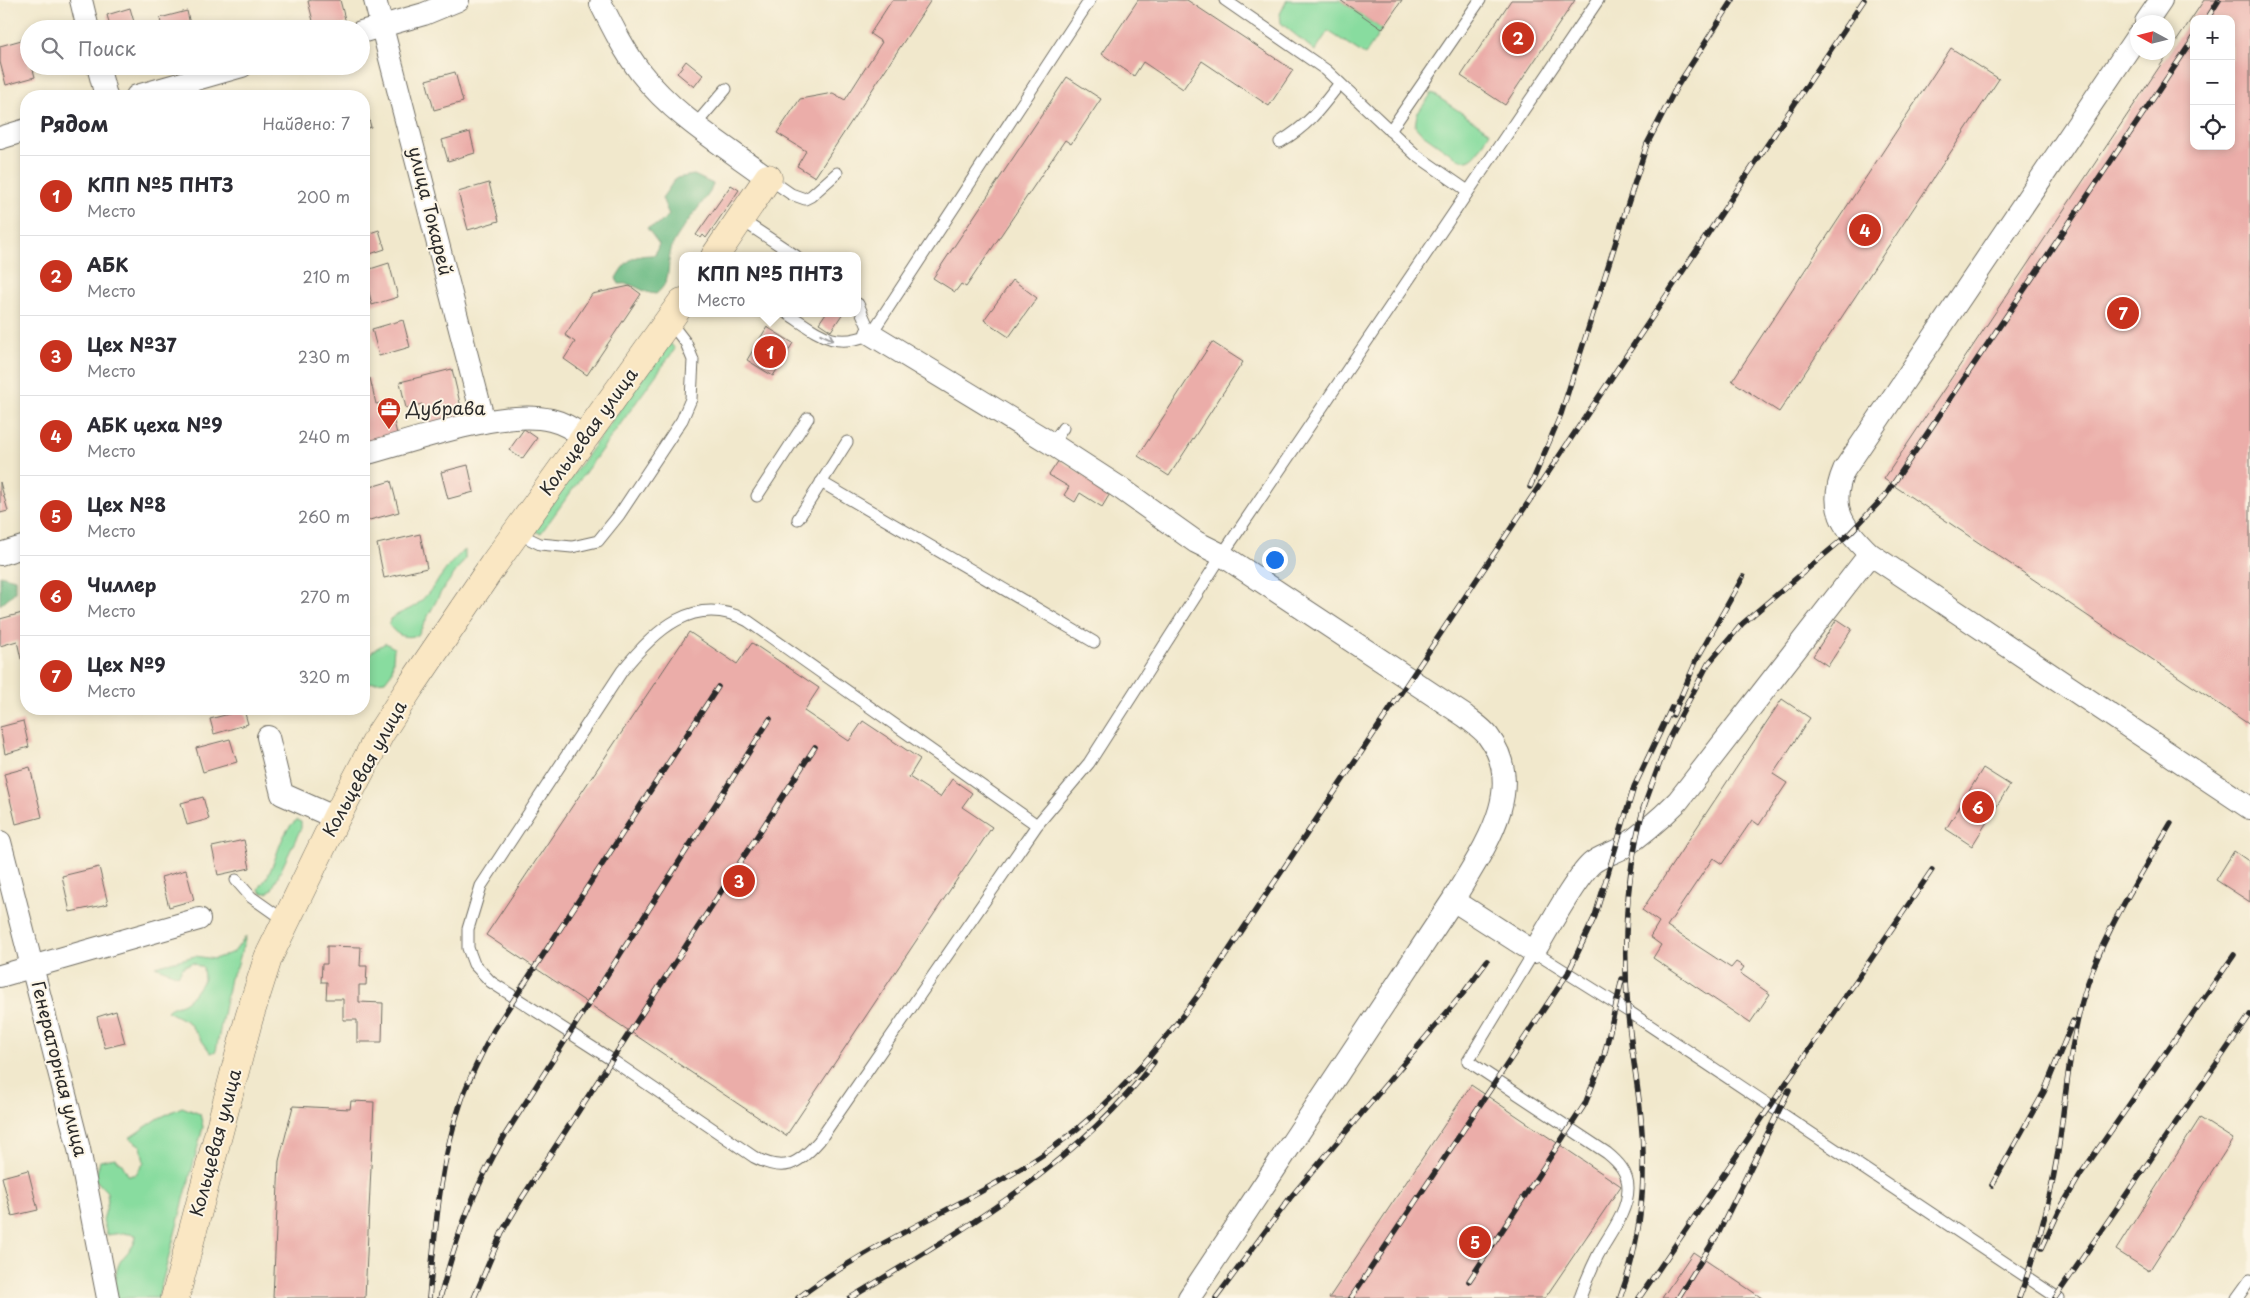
<!DOCTYPE html>
<html lang="ru">
<meta charset="utf-8">
<style>
body{margin:0;font-family:"Playpen Sans",sans-serif;background:#f7f7f7;color:#2b2b33}
.controls{position:absolute;right:15px;top:15px;display:grid;overflow:hidden;border-radius:10px;box-shadow:0 2px 8px #0003}
.controls button{width:45px;height:45px;display:grid;place-items:center;padding:0;border:0;border-bottom:1px solid #e1e1e2;background:#fff;color:#2b2b33;font:25px sans-serif}
.compass{position:absolute;left:2130px;top:15px;width:45px;height:45px;border-radius:50%;background:#fff;box-shadow:0 2px 8px #0003;rotate:277deg}
.you{position:absolute;left:1274px;top:559px;width:18px;height:18px;margin:-12px;border:4px solid #fff;border-radius:50%;background:#1a73e8;box-shadow:0 0 0 8px #1a73e833}
.badge{display:grid;place-items:center;width:32px;height:32px;border-radius:50%;background:#c8321e;color:#fff;font-size:16px;font-weight:700}
.pin{position:absolute;translate:-50% -50%;border:2px solid #fff;box-shadow:0 1px 5px #0006}
.popup{position:absolute;left:679px;top:252px;width:182px;height:65px;box-sizing:border-box;display:grid;place-content:center;border-radius:10px;background:#fff;filter:drop-shadow(0 1px 4px #0005);font-size:16px;white-space:nowrap;color:#7c7c81}
.popup b{font-size:19px;color:#2b2b33}
.popup::after{content:'';position:absolute;left:50%;top:100%;margin-left:-10px;border:10px solid transparent;border-top-color:#fff}
.list{margin:0;padding:0;list-style:none}
h2{display:flex;justify-content:space-between;align-items:center;height:65px;margin:0;padding:0 20px;font-size:21px}
h2 small{font-size:16px;font-weight:400;color:#7c7c81}
.list li{display:grid;grid-template-columns:32px 1fr auto;gap:15px;align-items:center;box-sizing:border-box;height:80px;padding:0 20px;border-top:1px solid #e1e1e2}
.list b{display:block;font-size:19px;white-space:nowrap}
.list p{margin:0;font-size:16px;white-space:nowrap;color:#7c7c81}
.list em{font-size:16px;font-style:normal;color:#7c7c81}
.icon{flex:none;width:28px;height:28px;fill:none;stroke:currentColor;stroke-width:2;stroke-linecap:round;stroke-linejoin:round}
.map{position:relative;flex:none;width:2250px;height:1298px;overflow:hidden}
.search{position:absolute;background:#fff;box-shadow:0 2px 8px #0003;left:20px;top:20px;width:350px;height:55px;display:flex;align-items:center;gap:12px;box-sizing:border-box;padding:0 18px;border-radius:28px;color:#7c7c81;font-size:19px}
.panel{position:absolute;background:#fff;box-shadow:0 2px 8px #0003;left:20px;top:90px;width:350px;height:625px;border-radius:20px}
.map>svg:first-child{display:block}
</style>
<div class="map">
<svg width="2250" height="1298" viewBox="0 0 2250 1298">
<rect width="100%" height="100%" fill="#fcf5e5"/>
<filter id="ink" filterUnits="userSpaceOnUse"><feTurbulence type="fractalNoise" baseFrequency=".02" numOctaves="2"/><feDisplacementMap in="SourceGraphic" scale="10" xChannelSelector="R" yChannelSelector="G"/><feConvolveMatrix kernelMatrix="1 2 1 2 8 2 1 2 1" color-interpolation-filters="sRGB"/></filter>
<filter id="wash" filterUnits="userSpaceOnUse"><feTurbulence type="fractalNoise" baseFrequency=".0096" numOctaves="4" result="noise"/><feDisplacementMap in="SourceGraphic" scale="20" xChannelSelector="R" yChannelSelector="G"/><feGaussianBlur stdDeviation="1.12" result="paint"/><feColorMatrix in="noise" values="0 0 0 0 0 0 0 0 0 0 0 0 0 0 0 0 0 1.4 0 .05"/><feComposite in="paint" operator="in"/></filter>
<g filter="url(#wash)">
<rect width="100%" height="100%" fill="#f1e8cc"/>
<path fill="#88dc9f" stroke="#5a8465" d="M 1287,0 L 1340,0 L 1382,29 L 1365,55 L 1328,31 L 1315,51 L 1281,23 L 1280,14 Z
M 1432,93 L 1490,132 C 1482,144 1475,166 1458,159 L 1420,132 L 1415,126 L 1417,114 Z
M 669,342 L 675,349 L 541,533 L 532,531 Z
M 465,550 L 465,559 L 441,592 L 418,635 C 405,639 397,636 389,625 L 390,619 C 398,613 407,611 415,606 C 435,591 444,565 465,550 Z
M 386,643 L 394,648 L 392,672 L 385,681 L 367,683 C 359,661 368,652 386,643 Z
M 297,820 L 301,822 L 301,828 L 272,889 L 267,893 L 261,893 L 259,889 C 263,882 268,877 271,869 C 278,854 282,829 297,820 Z
M 246,936 L 237,967 L 230,978 L 216,1051 L 211,1053 L 188,1022 L 167,1011 C 173,1005 179,1006 185,1002 C 193,997 199,986 204,979 L 203,968 L 193,963 L 184,966 L 178,975 L 155,966 L 195,956 L 214,959 L 234,952 Z
M 182,1107 L 200,1114 L 203,1127 L 158,1298 L 114,1298 C 115,1286 114,1273 120,1262 C 126,1252 136,1247 136,1235 L 123,1233 L 107,1235 L 103,1220 L 108,1202 L 107,1192 L 95,1179 L 100,1161 L 115,1158 L 122,1164 L 128,1175 L 135,1175 L 144,1163 L 141,1146 L 129,1138 L 159,1118 Z"/>
<path fill="#6ebc86" stroke="#4c7458" d="M 694,175 L 713,184 L 710,192 C 701,205 679,231 673,244 C 665,262 674,280 656,294 C 641,293 635,282 619,284 L 616,278 C 627,259 633,255 655,255 L 659,244 L 647,228 L 659,224 L 669,215 L 662,198 L 676,178 Z
M 0,575 L 15,579 L 15,592 L 0,605 Z"/>
<g id="blocks">
<path fill="#ebada9" fill-rule="evenodd" d="M 312,0 L 340,0 L 346,23 L 325,29 L 315,29 L 308,1 Z
M 892,0 L 931,0 L 815,177 L 797,166 L 806,151 L 777,133 L 800,99 L 833,93 L 845,100 L 882,42 L 870,34 Z
M 1138,0 L 1187,0 L 1293,70 L 1269,106 L 1202,61 L 1183,89 L 1143,62 L 1134,76 L 1102,54 Z
M 1340,0 L 1402,0 L 1382,29 Z
M 1511,0 L 1575,0 L 1505,105 L 1461,76 Z
M 2204,0 L 2250,0 L 2250,725 L 1884,479 ZM 2194,19 L 2231,19 L 2231,146 L 2194,146 Z
M 130,8 L 136,29 L 111,29 L 107,15 Z
M 187,11 L 191,29 L 162,29 L 160,18 Z
M 25,39 L 29,54 L 29,66 L 32,66 L 35,77 L 6,85 L 0,62 L 0,46 Z
M 1951,48 L 1999,79 L 1779,412 L 1732,381 Z
M 686,61 L 703,75 L 694,87 L 677,73 Z
M 455,72 L 463,102 L 434,110 L 426,80 Z
M 1067,77 L 1101,99 L 1071,144 L 1065,140 L 966,287 L 961,284 L 955,292 L 933,278 Z
M 364,101 L 371,127 L 364,129 Z
M 470,132 L 475,153 L 448,161 L 442,140 Z
M 489,183 L 499,221 L 468,230 L 458,192 Z
M 731,185 L 739,190 L 706,238 L 703,235 L 701,238 L 696,235 Z
M 379,230 L 385,249 L 364,256 L 364,235 Z
M 389,263 L 398,297 L 372,305 L 364,271 Z
M 1013,280 L 1037,298 L 1009,337 L 984,320 Z
M 630,286 L 641,294 L 587,375 L 564,359 L 575,342 L 565,335 L 592,294 Z
M 826,313 L 843,313 L 831,331 L 819,323 Z
M 403,320 L 410,347 L 379,356 L 372,329 Z
M 767,327 L 793,343 L 773,376 L 747,360 Z
M 1212,342 L 1243,362 L 1169,476 L 1138,456 Z
M 452,369 L 464,420 L 429,430 L 422,404 L 406,408 L 400,382 Z
M 370,378 L 376,404 L 389,401 L 398,438 L 364,447 L 364,380 Z
M 524,429 L 537,438 L 522,459 L 509,450 Z
M 1059,460 L 1111,492 L 1102,507 L 1080,493 L 1075,502 L 1064,495 L 1069,487 L 1049,475 Z
M 468,465 L 474,492 L 448,499 L 441,472 Z
M 391,481 L 399,512 L 366,521 L 364,489 Z
M 0,482 L 8,511 L 0,513 Z
M 420,534 L 427,568 L 384,578 L 377,544 Z
M 26,612 L 26,657 L 21,659 L 17,641 L 0,646 L 0,619 Z
M 1837,619 L 1852,629 L 1828,666 L 1813,656 Z
M 689,632 L 737,664 L 752,643 L 819,688 L 804,711 L 849,741 L 863,721 L 920,759 L 909,777 L 940,797 L 952,779 L 972,793 L 962,807 L 992,827 L 786,1136 L 486,935 Z
M 1782,699 L 1810,718 L 1773,774 L 1787,783 L 1759,825 L 1752,820 L 1722,864 L 1713,858 L 1667,926 L 1731,968 L 1736,962 L 1744,967 L 1740,973 L 1770,994 L 1750,1023 L 1653,958 L 1661,945 L 1650,937 L 1659,922 L 1642,910 Z
M 244,710 L 248,724 L 214,734 L 210,719 Z
M 23,721 L 29,747 L 5,754 L 0,727 Z
M 230,739 L 237,762 L 203,772 L 196,748 Z
M 30,767 L 42,817 L 16,824 L 4,774 Z
M 1983,768 L 2010,785 L 1972,846 L 1946,829 Z
M 203,797 L 209,819 L 187,825 L 181,803 Z
M 244,840 L 250,868 L 218,875 L 212,847 Z
M 2234,851 L 2250,862 L 2250,902 L 2216,880 Z
M 99,867 L 108,904 L 70,912 L 62,876 Z
M 186,870 L 194,900 L 169,907 L 161,877 Z
M 327,946 L 361,947 L 360,966 L 367,966 L 366,985 L 359,985 L 359,1002 L 383,1003 L 382,1042 L 357,1042 L 357,1020 L 343,1020 L 343,999 L 326,999 L 327,982 L 321,982 L 322,964 L 327,964 Z
M 116,1011 L 125,1043 L 105,1048 L 97,1017 Z
M 1471,1085 L 1621,1186 L 1545,1298 L 1329,1298 Z
M 351,1101 L 374,1102 L 365,1298 L 273,1298 L 279,1161 L 293,1106 L 350,1109 Z
M 2200,1118 L 2233,1139 L 2149,1271 L 2116,1250 Z
M 28,1170 L 38,1210 L 12,1216 L 2,1177 Z
M 1693,1252 L 1762,1298 L 1662,1298 Z"/>
</g>
</g>
<g filter="url(#ink)">
<use href="#blocks" fill-opacity="0" stroke="#706d63" stroke-width="1"/>
<g fill="none" stroke-linecap="round" stroke-linejoin="round">
<g stroke="#706d63" stroke-width="13">
<path id="lane" d="M 1225,0 L 1326,70 L 1416,155 L 1468,191
M 696,124 L 726,89
M 1390,131 L 1480,0
M 1280,142 C 1309,125 1320,109 1340,83
M 768,178 L 791,194 L 805,199 L 811,196 L 837,173
M 740,219 L 796,256
M 858,304 L 871,334
M 787,313 C 818,333 833,350 871,334 L 1090,0
M 1052,444 L 1063,428
M 821,482 L 1094,642
M 757,496 L 808,418
M 798,519 L 847,442
M 517,533 L 540,544 L 572,547 L 598,541 L 619,515 L 682,420 L 691,399 L 693,360 L 686,343 L 669,321
M 1037,825 L 819,1141 C 798,1165 784,1173 754,1157 L 612,1060 L 491,982 L 474,964 L 468,948 L 468,929 L 481,886 L 622,671 C 654,631 694,592 748,621 L 1037,825 L 1089,763 L 1222,555 L 1598,0
M 236,880 L 251,897 L 285,921
M 1580,1298 C 1585,1283 1591,1269 1598,1255 C 1609,1235 1628,1212 1628,1188 C 1628,1172 1618,1162 1607,1153 L 1468,1061 L 1534,952 L 1628,1011 L 2058,1298
M 2237,1298 L 2250,1280"/>
</g>
<g stroke="#706d63" stroke-width="24">
<path id="street" d="M 81,0 L 88,29
M 375,0 L 484,422
M 601,4 C 613,28 625,52 641,73 C 674,116 725,146 768,178
M 2146,22 L 2161,0
M 361,32 L 424,14 L 458,0
M 2138,35 L 1844,470 C 1828,507 1842,527 1870,554 L 2250,808
M 98,66 L 106,96
M 137,96 L 242,66
M 0,138 L 26,130
M 871,334 L 1052,444 L 1123,490 L 1196,542 L 1222,555 L 1465,716 C 1472,722 1482,728 1488,736 C 1529,790 1481,852 1453,900 L 1189,1298
M 364,454 C 413,441 503,408 551,420 C 564,423 575,430 585,437
M 0,554 L 26,546
M 268,737 L 282,794 L 336,818
M 0,842 L 79,1149 L 108,1298
M 1453,900 L 1534,952 C 1548,929 1574,880 1591,864 C 1600,856 1612,854 1622,848 C 1643,834 1660,819 1678,801 L 1870,554
M 0,976 L 199,919"/>
</g>
<g stroke="#706d63" stroke-width="29">
<path id="secondary" d="M 715,256 L 768,178
M 175,1298 L 249,1018 L 268,958 L 336,818 L 380,734 L 411,686 L 493,565 L 682,302"/>
</g>
<use href="#lane" stroke="#fff" stroke-width="11"/>
<use href="#street" stroke="#fff" stroke-width="22"/>
<use href="#secondary" stroke="#fae7c3" stroke-width="28"/>
<g stroke="#2b2b2b" stroke-width="5.5">
<path id="rail" d="M 2207,19 L 2219,0
M 1530,487 L 1561,414 L 1647,144 L 1676,88 L 1733,0
M 1673,715 L 1697,659 L 1743,577
M 1643,809 L 1668,740 L 1708,664 L 1742,624 L 1850,533 L 1885,496 L 2194,38
M 1992,1185 L 2044,1092 L 2073,1021
M 2042,1248 L 2059,1211 L 2080,1175 L 2234,955
M 1469,1281 L 1585,1104 L 1604,1056 L 1622,979
M 429,1298 C 435,1233 439,1165 461,1102 C 469,1077 482,1053 494,1030 L 718,687
M 440,1298 C 457,1235 472,1192 505,1135 L 770,719
M 474,1298 L 502,1232 L 522,1198 L 815,747
M 798,1298 C 869,1243 954,1211 1030,1163 C 1102,1118 1155,1054 1205,986 L 1864,0
M 850,1298 C 961,1231 1074,1167 1154,1062
M 1216,1298 L 1290,1198 L 1465,991 L 1487,961
M 1351,1298 L 1568,973 L 1595,916 L 1634,787 L 1672,707
M 1620,1298 C 1641,1240 1647,1180 1641,1119 C 1638,1084 1631,1049 1628,1014 C 1623,946 1626,869 1645,803
M 1639,1298 L 1932,870
M 1678,1298 L 1719,1232 L 1789,1090
M 2019,1298 C 2037,1251 2050,1201 2058,1152 C 2065,1102 2069,1051 2082,1002 C 2099,938 2138,880 2171,823
M 2055,1298 L 2250,1015"/>
</g>
<use href="#rail" stroke="#fcf5e5" stroke-width="4" stroke-dasharray="11" stroke-linecap="butt"/>
</g>
<defs><path id="oneway-shaft" d="M-6 0H5M1.5-3L5.5 0L1.5 3" fill="none" stroke-width="1.6" stroke-linecap="round" stroke-linejoin="round" transform="scale(1.25)"/></defs>
<use stroke="#a0a0a0" href="#oneway-shaft" transform="translate(827 337) rotate(25)"/>
</g>
<defs>
<g id="office-pin" transform="scale(1.25)"><path d="M0 17L-7.5 6A9.5 9.5 0 1 1 7.5 6Z" fill="#c8321e" stroke="#fcf5e5"/><path d="M-6-3h4V-5.5h4V-3h4V5H-6ZM-1-4.5V-3h2v-1.5ZM-6 0V1H6V0Z" fill="#fff"/></g>
</defs>
<g fill-rule="evenodd">
<use href="#office-pin" x="389" y="409"/>
</g>
<g text-anchor="middle" stroke-width="4" stroke-linejoin="round" paint-order="stroke">
<g font-size="18" fill="#2b2b2b" stroke="#fcf5e5">
<text transform="translate(430 211) rotate(76)" y="6">улица Токарей</text>
<text transform="translate(589 432) rotate(-54)" y="6">Кольцевая улица</text>
<text transform="translate(365 769) rotate(-61)" y="6">Кольцевая улица</text>
<text transform="translate(59 1069) rotate(76)" y="6">Генераторная улица</text>
<text transform="translate(216 1143) rotate(-75)" y="6">Кольцевая улица</text>
</g>
<g font-size="18" fill="#2b2b2b" stroke="#fcf5e5" text-anchor="start">
<text x="406" y="415">Дубрава</text>
</g>
</g>
</svg>
<div class="controls">
<button>+</button>
<button>−</button>
<button><svg class="icon" aria-label="locate" viewBox="0 0 24 24"><circle cx="12" cy="12" r="6"/><path d="M12 2v4M12 18v4M2 12h4M18 12h4"/></svg></button>
</div>
<svg class="compass" viewBox="-18 -18 36 36"><path d="M0-13l5 13h-10z" fill="#e53935"/><path d="M0 13l5-13h-10z" fill="#7c7c81"/></svg>
<div class="you"></div>
<div class="pin badge" style="left:770px;top:352px">1</div>
<div class="popup"><b>КПП №5 ПНТЗ</b>Место</div>
<div class="pin badge" style="left:1518px;top:38px">2</div>
<div class="pin badge" style="left:739px;top:881px">3</div>
<div class="pin badge" style="left:1865px;top:230px">4</div>
<div class="pin badge" style="left:1475px;top:1242px">5</div>
<div class="pin badge" style="left:1978px;top:807px">6</div>
<div class="pin badge" style="left:2123px;top:313px">7</div>
<div class="search"><svg class="icon" aria-label="search" viewBox="0 0 24 24"><circle cx="10" cy="10" r="6"/><path d="M15 15l6 6"/></svg>Поиск</div>
<section class="panel">
<h2>Рядом<small>Найдено: 7</small></h2>
<ul class="list">
<li><span class="badge">1</span><div><b>КПП №5 ПНТЗ</b><p>Место</p></div><em>200 m</em></li>
<li><span class="badge">2</span><div><b>АБК</b><p>Место</p></div><em>210 m</em></li>
<li><span class="badge">3</span><div><b>Цех №37</b><p>Место</p></div><em>230 m</em></li>
<li><span class="badge">4</span><div><b>АБК цеха №9</b><p>Место</p></div><em>240 m</em></li>
<li><span class="badge">5</span><div><b>Цех №8</b><p>Место</p></div><em>260 m</em></li>
<li><span class="badge">6</span><div><b>Чиллер</b><p>Место</p></div><em>270 m</em></li>
<li><span class="badge">7</span><div><b>Цех №9</b><p>Место</p></div><em>320 m</em></li>
</ul>
</section>
</div>
